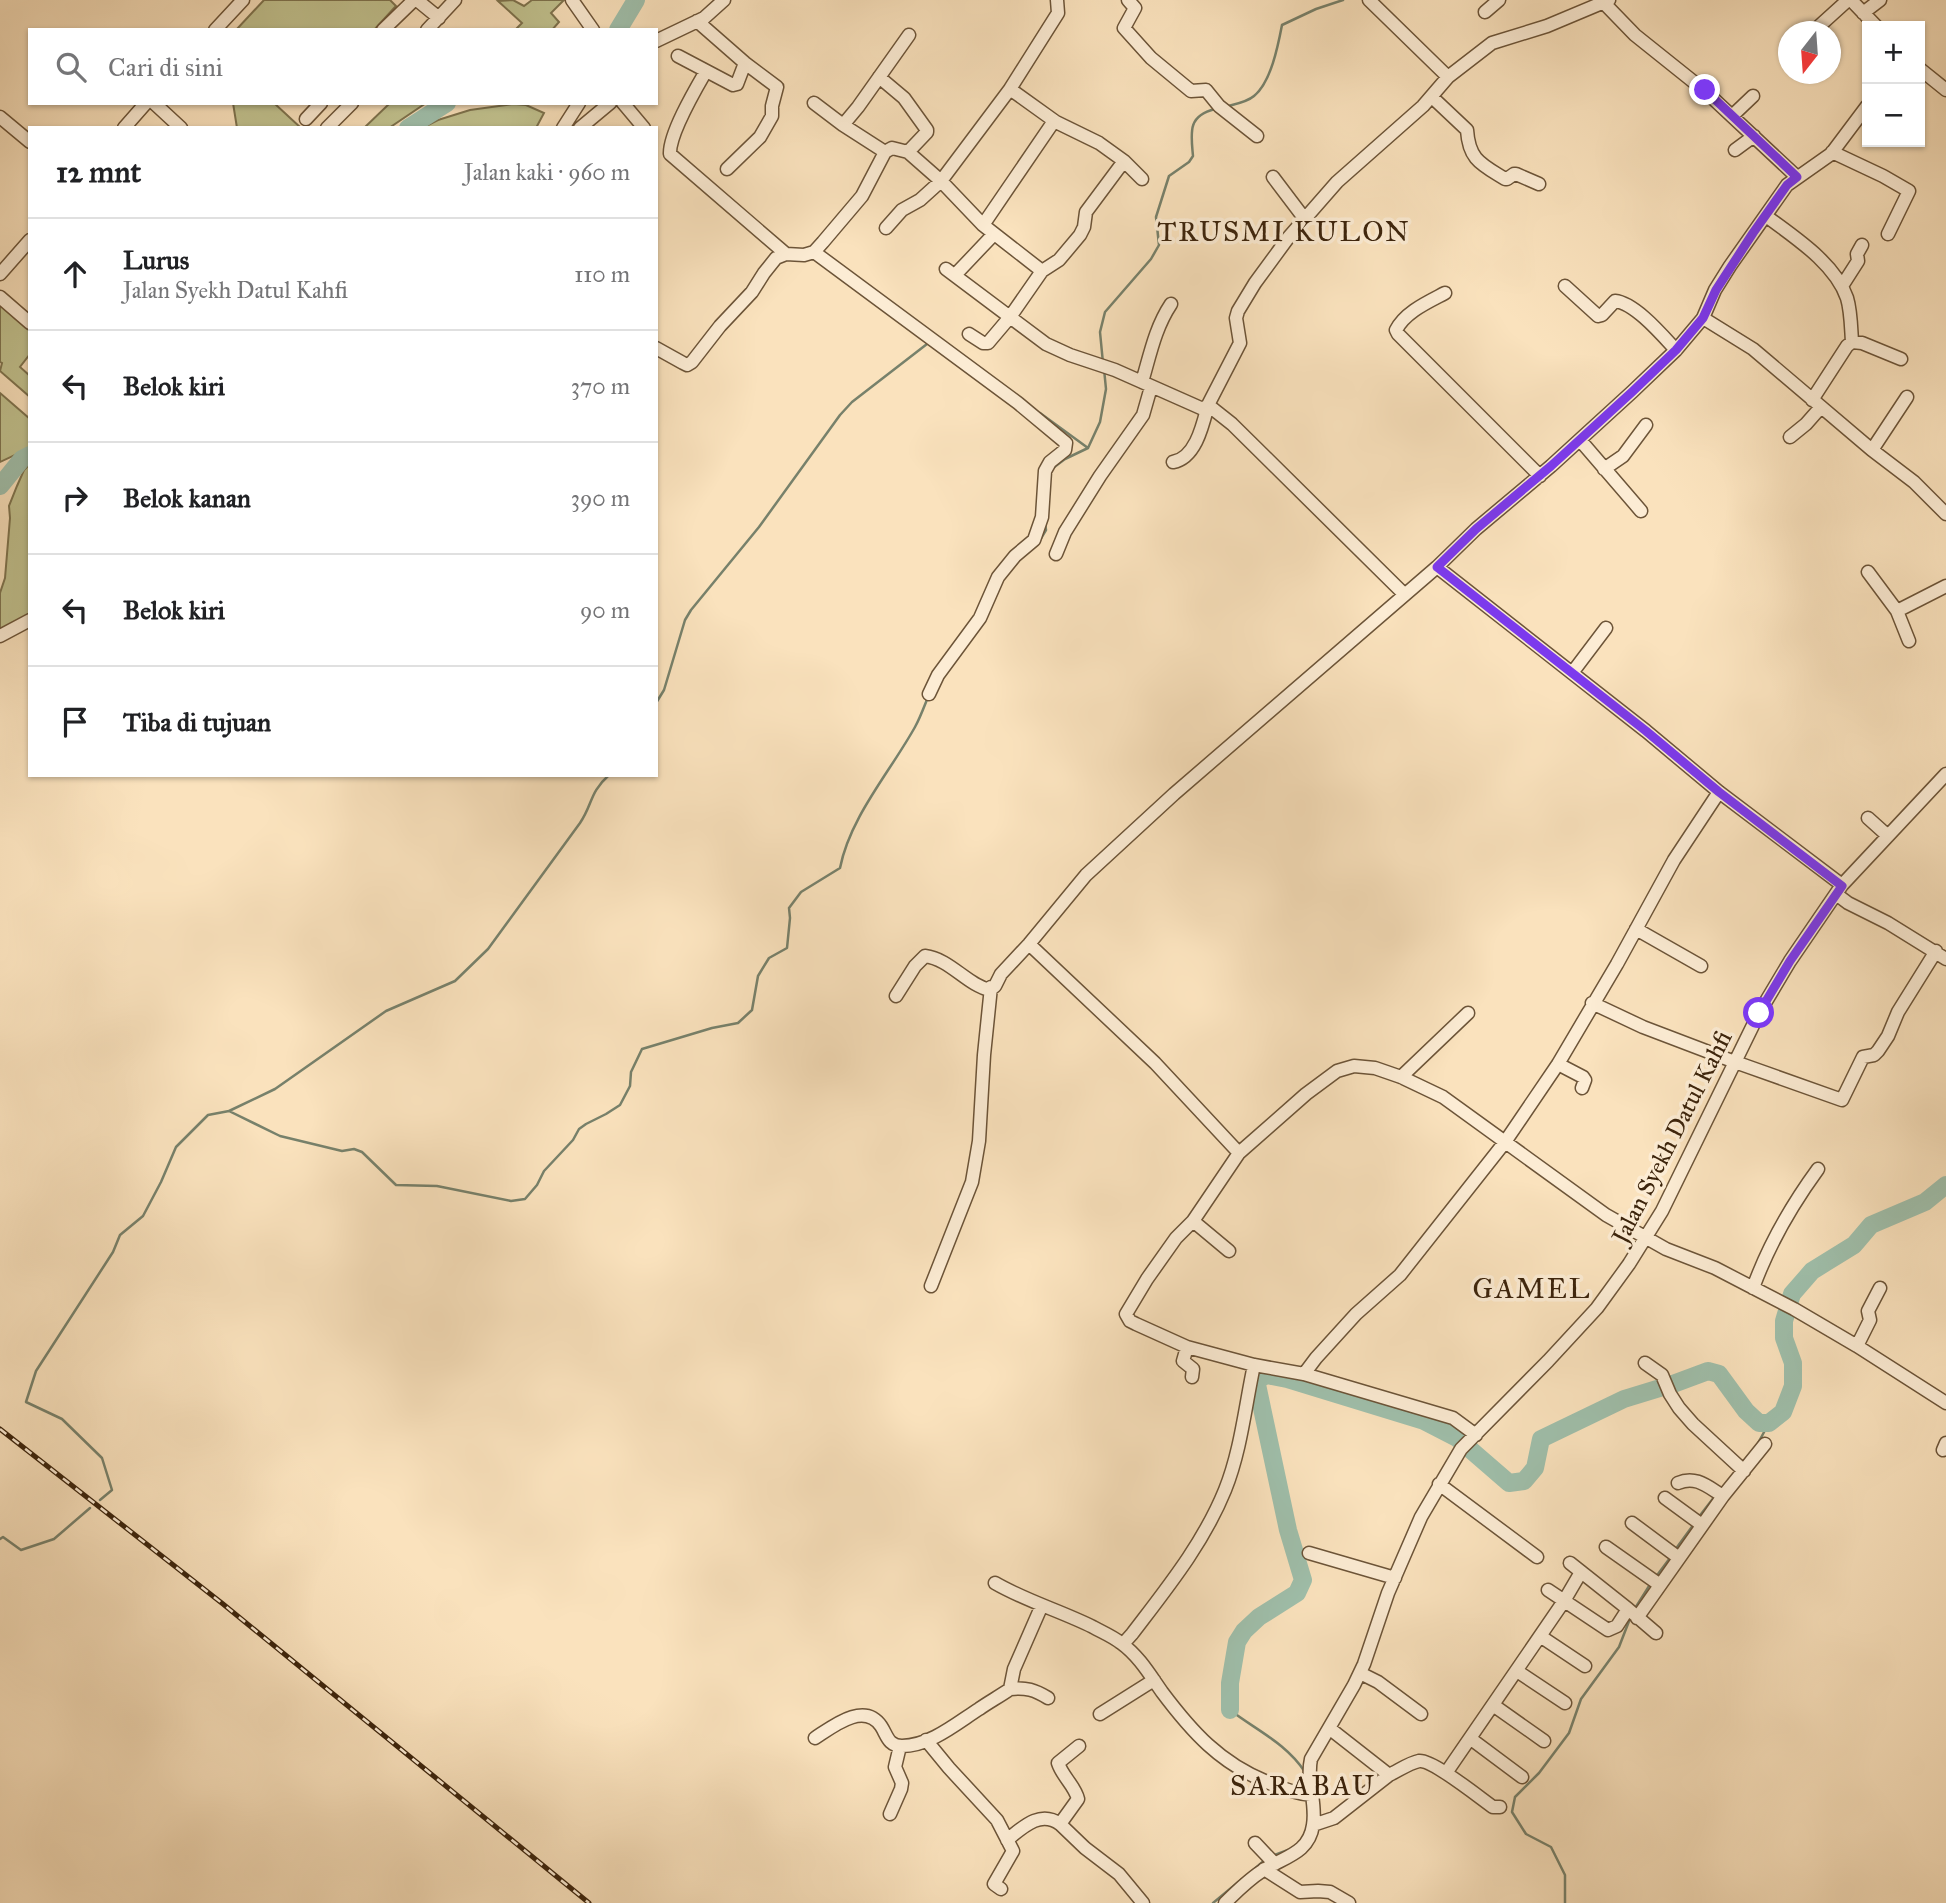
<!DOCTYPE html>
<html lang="id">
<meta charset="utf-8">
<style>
body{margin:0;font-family:"IM FELL Great Primer",serif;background:#f6f6f6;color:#202124}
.controls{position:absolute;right:21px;top:21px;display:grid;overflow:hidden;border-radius:0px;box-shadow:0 2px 5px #0004}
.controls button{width:63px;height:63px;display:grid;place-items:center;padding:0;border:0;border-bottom:2px solid #e0e0e0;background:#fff;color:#202124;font:35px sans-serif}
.compass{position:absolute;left:1778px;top:21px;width:63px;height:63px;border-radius:50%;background:#fff;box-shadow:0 2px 5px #0004;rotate:197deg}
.stop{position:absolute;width:21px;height:21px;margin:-16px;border:5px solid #7c3aed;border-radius:50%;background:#fff}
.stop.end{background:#7c3aed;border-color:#fff;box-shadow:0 2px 7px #0008}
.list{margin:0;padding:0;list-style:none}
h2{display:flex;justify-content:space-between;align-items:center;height:91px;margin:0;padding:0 28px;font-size:30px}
h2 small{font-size:23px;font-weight:400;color:#757577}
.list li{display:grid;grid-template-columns:46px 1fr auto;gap:21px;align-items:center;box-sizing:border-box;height:112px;padding:0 28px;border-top:2px solid #e0e0e0}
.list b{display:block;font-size:26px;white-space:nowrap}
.list p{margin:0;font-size:23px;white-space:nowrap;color:#757577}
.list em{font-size:23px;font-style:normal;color:#757577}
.icon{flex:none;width:38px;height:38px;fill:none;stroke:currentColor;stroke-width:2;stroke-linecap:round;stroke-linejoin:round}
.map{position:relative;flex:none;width:1946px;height:1903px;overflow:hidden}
.search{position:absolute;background:#fff;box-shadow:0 2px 5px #0004;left:28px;top:28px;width:630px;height:77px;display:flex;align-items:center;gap:18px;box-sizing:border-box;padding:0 24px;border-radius:0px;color:#757577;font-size:26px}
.panel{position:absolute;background:#fff;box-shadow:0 2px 5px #0004;left:28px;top:126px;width:630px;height:651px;border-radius:0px}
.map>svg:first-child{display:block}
</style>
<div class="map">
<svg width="1946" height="1903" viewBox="0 0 1946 1903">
<rect width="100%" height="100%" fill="#fae2bd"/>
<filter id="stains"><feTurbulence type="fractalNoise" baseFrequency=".00286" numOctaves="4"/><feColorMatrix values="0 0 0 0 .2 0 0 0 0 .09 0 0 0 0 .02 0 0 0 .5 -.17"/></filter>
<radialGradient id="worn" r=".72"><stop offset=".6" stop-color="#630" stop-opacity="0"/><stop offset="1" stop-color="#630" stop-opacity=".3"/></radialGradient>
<path fill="#c1c28f" stroke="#7e734e" stroke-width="2" d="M 264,0 L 390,0 L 396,6 L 374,30 L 236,30 Z
M 513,0 L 524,6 L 532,0 L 564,0 L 551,13 L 559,22 L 552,30 L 515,30 L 522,23 L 498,1 Z
M 233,103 L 274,103 L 301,128 L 237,128 Z
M 390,103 L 426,103 L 389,128 L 364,128 Z
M 513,104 L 526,105 L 544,113 L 536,128 L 422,128 L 438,120 L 470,110 Z
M 0,301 L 30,327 L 30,354 L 20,367 L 30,376 L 30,397 L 0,371 L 2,363 L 0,362 Z
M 0,393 L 30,419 L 30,448 L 0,462 Z
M 30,464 L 30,617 L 0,633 L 0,593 L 5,578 L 10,518 L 9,506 L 17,486 L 24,470 Z"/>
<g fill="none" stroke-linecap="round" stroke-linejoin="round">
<path stroke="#77816b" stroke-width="2.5" d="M 1228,106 C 1236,104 1247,102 1254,96 C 1271,82 1278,46 1282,25 L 1316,9 L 1343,0
M 1103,363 L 1100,332 L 1105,312 L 1151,259 L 1159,245 L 1156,217 L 1169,176 L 1189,162 L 1193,156 C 1191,133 1187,116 1215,109
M 1040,413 L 1088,448
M 1053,468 L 1065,459 L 1088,448 L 1100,422 L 1106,389 L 1104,369
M 1040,540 L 1046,530 L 1045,523
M 656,703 L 664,690 L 685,620 L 691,610 L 759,527 L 840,415 L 852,402 L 927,344
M 229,1111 L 275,1089 L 386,1011 L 455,981 L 488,949 L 580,823 C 593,804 589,793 609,775
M 1757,1445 L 1769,1423
M 100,1500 L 112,1490 L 102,1458 L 62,1419 L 26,1402 L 36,1371 L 113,1252 L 120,1235 L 143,1216 L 161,1182 L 176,1147 L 208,1115 L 229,1111 L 280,1136 L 342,1151 L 354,1149 L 362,1152 L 396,1185 L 437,1186 L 511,1201 L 525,1199 L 537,1185 L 544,1171 L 573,1140 L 579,1129 L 586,1124 L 606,1114 L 620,1105 L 630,1086 L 631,1072 L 642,1049 L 712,1028 L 738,1023 L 752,1010 L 758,976 L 769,958 L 787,948 L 790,918 L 789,908 L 801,892 L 840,868 C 850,817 890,772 915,727 C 920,718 924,707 928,697
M 1698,1518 L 1715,1496
M 0,1539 L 3,1537 L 21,1550 L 54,1539 L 90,1508
M 1675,1550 L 1694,1524
M 1655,1578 L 1670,1558
M 1634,1610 L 1651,1583
M 1230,1710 C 1256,1730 1286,1743 1305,1772
M 1307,1800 L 1308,1814
M 1272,1856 L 1288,1850
M 1252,1871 L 1266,1859
M 1213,1903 L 1242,1879
M 1565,1903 L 1565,1875 L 1551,1847 L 1526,1834 L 1512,1812 L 1515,1797 L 1539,1773 L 1569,1733 L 1581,1699 L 1619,1647 L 1631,1616"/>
<path stroke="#9fbfab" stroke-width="18" d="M 618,30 L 636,0
M 408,128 L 447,103
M 0,486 L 22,459 L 30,455
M 1230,1710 L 1230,1683 L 1237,1642 L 1244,1631 L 1259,1617 L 1297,1593 L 1303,1580 L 1288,1530 L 1256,1380 L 1267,1375 L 1287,1379 L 1424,1421 L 1457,1438 L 1509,1483 L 1524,1481 L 1535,1468 L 1541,1439 L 1624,1399 L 1673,1384 L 1708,1371 L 1719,1374 L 1746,1411 L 1759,1423 L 1769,1423 L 1783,1412 L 1793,1386 L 1793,1363 L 1784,1338 L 1784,1321 L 1792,1294 L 1812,1271 L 1854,1245 L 1871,1225 L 1925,1202 L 1946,1185"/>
<g stroke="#6c5438" stroke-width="15">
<path id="minor" d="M 417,0 L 439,18
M 572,0 L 593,30
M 1128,0 L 1135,8 L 1124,28 L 1151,58 L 1191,91 L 1206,90 L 1219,106 L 1257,136
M 1369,0 L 1448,77
M 1851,0 L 1876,26
M 1604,3 L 1635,35 L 1705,91 L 1797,177
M 1485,12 L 1499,0
M 1863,13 L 1880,0
M 697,21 L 745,63 L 777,87 L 772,106 L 772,116 L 760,137 L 727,169
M 1816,29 L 1848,0
M 215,30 L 243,0
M 383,30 L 414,0
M 427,30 L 455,0
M 656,41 L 704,18 L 724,0
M 678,56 L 733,85 L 737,84 L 745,63
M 1920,69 L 1946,90
M 706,71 C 695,90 669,134 670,154 L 786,254
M 879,77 L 904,98 L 927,130 L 927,132 L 908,152
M 1010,89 L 1056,122 L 1099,143 L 1124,161 L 1142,179
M 1432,97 L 1467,130 C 1469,160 1481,164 1505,179 L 1507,179 L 1514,174 L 1516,174 L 1539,184
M 154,103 L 181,128
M 623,103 L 644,128
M 814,103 L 843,125 L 885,152
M 1732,116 L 1753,96
M 0,117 L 30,142
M 306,119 L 321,103
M 843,125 L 858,107 L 909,35
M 124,128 L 146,103
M 327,128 L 352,103
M 563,128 L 579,103
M 580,128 L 610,103
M 1735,150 L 1754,136
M 1832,152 L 1883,176 L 1909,191 L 1888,234
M 1273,177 L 1304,218
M 1766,216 C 1794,237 1835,263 1847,298 C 1851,311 1851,327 1852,342
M 983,225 L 1054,121
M 886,228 L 902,210 L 920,200 L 941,181 L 1010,89 L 1058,13 L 1057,0
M 814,252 L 1018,403 L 1066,443 L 1065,450 L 1050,462 L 1045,471 L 1042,517 L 1034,540 L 1015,556 L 998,577 L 980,618 L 938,675 L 929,694
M 946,269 L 1046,344 L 1070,355 L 1115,370 L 1203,409 L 1208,405 L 1240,343 L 1236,318 L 1238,311 L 1255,283 L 1288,238 L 1337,182 L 1423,106 L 1448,77 L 1492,43 L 1547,26 L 1609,0
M 1042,271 L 1059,260 L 1080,235 L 1084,227 L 1086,212 L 1124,161
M 0,274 L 30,240
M 955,275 L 994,234
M 1565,286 L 1598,316 L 1602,315 L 1615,301 C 1635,303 1662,335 1676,350
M 1842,286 L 1858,261 L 1857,254 L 1862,245
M 1445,293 C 1428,302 1405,312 1396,330 L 1398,334 L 1540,476
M 0,297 L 30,323
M 1703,318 L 1753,349 L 1872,450 L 1914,482 L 1946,514
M 656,348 L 683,363 L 687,365 L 692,362 L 720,326 L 752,292 L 764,273 L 776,258 L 786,254 L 804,255 L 814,252 L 823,242 L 862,196 L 885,152 L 892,148 L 908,152 L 941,181 L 983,225 L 1042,271 L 1010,317 L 988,343 L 983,343 L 969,334
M 1142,382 C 1150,355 1155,328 1171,304
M 1812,400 L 1847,346 L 1852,342 L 1862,343 L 1901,359
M 1790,437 L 1806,424 L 1821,407
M 1580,440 L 1641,511
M 1872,450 L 1907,397
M 1173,462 C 1196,458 1203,424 1208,405 L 1232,424 L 1404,594
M 1604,469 L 1623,456 L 1646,425
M 1056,554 L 1065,532 L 1100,476 L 1143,415 L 1151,387
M 1437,567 L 1646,731 L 1719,792 L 1842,885
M 1868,572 L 1897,611
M 0,636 L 30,620
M 1909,641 L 1897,611 L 1946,586
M 1572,673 L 1606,628
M 1868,818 L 1888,836
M 1836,894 L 1848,903 L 1888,923 L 1946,959
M 1636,929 L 1701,966
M 1029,944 L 1155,1063 L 1239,1153
M 896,996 L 915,966 L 925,956 C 950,959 967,985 990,990 L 995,986 L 1001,974 L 1029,944 L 1086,875 L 1174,794 L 1437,567 L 1476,529 L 1551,466 L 1632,392 L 1676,350 L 1703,318 L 1715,290 L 1730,266 L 1787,185 L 1831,154 L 1867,106
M 1592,1003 L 1643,1027 L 1735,1062 L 1842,1100 L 1863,1057 L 1874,1055 L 1878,1051 L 1888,1036 L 1898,1012 L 1936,951
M 1558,1064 L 1583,1077 L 1585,1080 L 1582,1088
M 1401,1077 L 1468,1013
M 1193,1221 L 1229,1251
M 931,1286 L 972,1182 L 979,1141 L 984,1055 L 991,987
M 1753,1288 C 1769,1244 1791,1206 1818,1169
M 1857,1346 L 1870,1320 L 1868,1311 L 1880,1288
M 1187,1347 L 1183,1361 L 1193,1369 L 1192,1377
M 1645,1363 L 1662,1375 L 1670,1394 L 1679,1408 L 1693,1424 L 1744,1471
M 1304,1374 L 1316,1358 L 1356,1314 L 1400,1275 L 1505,1142 L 1558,1064 L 1617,964 L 1674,860 L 1719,792
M 1476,1435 L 1453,1418 L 1304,1374 L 1254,1365 L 1187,1347 L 1136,1324 L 1130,1321 L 1126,1314 L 1147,1279 L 1176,1238 L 1193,1221 L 1239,1153 L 1306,1094 L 1337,1071 L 1354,1066 L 1375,1068 L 1401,1077 L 1443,1097 L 1606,1215 L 1666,1249 L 1715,1268 L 1794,1309 L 1857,1346 L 1946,1403
M 1943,1450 L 1946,1443
M 1678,1483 C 1696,1475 1708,1487 1723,1496
M 1439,1484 L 1537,1557
M 1665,1498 L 1702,1525
M 1632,1523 L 1679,1558
M 1606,1547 L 1660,1585
M 1309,1553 L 1395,1578
M 1570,1563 L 1628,1609 L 1656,1633
M 995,1583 C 1026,1601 1061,1611 1093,1627 C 1102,1632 1112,1636 1121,1643 C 1139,1656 1150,1675 1162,1692 C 1192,1732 1220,1763 1267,1782 C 1282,1788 1296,1794 1313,1795
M 1548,1590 L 1608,1630 L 1617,1626 L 1628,1609
M 1637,1618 L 1723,1496 L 1765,1444
M 1540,1636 L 1585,1666
M 1123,1644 L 1132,1634 C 1167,1588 1203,1544 1225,1490 C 1241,1450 1245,1407 1254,1365
M 1517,1671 L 1565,1703
M 1360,1673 L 1378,1682 L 1421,1714
M 1010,1689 L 1014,1669 L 1042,1605
M 1493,1705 L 1544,1741
M 1100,1714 L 1154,1680
M 1329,1728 L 1389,1775 C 1398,1771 1409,1763 1419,1761 C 1432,1759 1480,1798 1493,1807 L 1500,1807
M 815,1738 C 832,1727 864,1701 881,1726 C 887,1735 888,1746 902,1746 C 930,1746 957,1723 979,1709 C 989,1702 1000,1696 1010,1689 C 1026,1687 1035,1690 1048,1698
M 1471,1739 L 1522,1777
M 926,1740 L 949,1768 L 997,1820 L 1012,1849 L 1013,1851 L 994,1884 L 1001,1889
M 1079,1746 L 1058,1763 C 1062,1776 1075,1786 1078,1799 L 1060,1824 L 1085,1848 L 1119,1874 L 1143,1903
M 1446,1773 L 1564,1601 L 1581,1572
M 890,1814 L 901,1789 L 902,1783 L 895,1767 L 900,1746
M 1313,1825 L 1334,1818 L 1389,1775
M 1007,1840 C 1023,1827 1040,1810 1060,1824
M 1255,1843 L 1275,1864
M 1264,1869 L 1300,1892 L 1318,1891 L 1330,1892 L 1349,1903
M 1225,1903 C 1237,1891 1248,1880 1262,1871 C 1283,1857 1309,1854 1313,1825 C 1317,1803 1306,1781 1311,1759 L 1354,1685 L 1364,1664 L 1388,1593 L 1421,1517 L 1461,1449 L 1548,1361 L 1597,1308 L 1629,1264 L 1662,1211 L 1759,1013 L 1790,961 L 1842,885 L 1946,774"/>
</g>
<use href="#minor" stroke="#fcecd4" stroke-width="12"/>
<g stroke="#3c240c" stroke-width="5">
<path id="rail" d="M 0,1429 L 223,1604 L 589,1903"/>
</g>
<use href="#rail" stroke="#fcecd4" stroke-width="2.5" stroke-dasharray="8" stroke-linecap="butt"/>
</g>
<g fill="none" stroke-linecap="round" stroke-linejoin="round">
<path stroke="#7c3aed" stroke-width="9" d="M 1705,90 L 1797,177 L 1787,185 L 1753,233 L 1716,290 L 1703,318 L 1676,350 L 1632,392 L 1551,466 L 1476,529 L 1437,567 L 1646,731 L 1719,792 L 1842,886 L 1790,961 L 1759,1013"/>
</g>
<g text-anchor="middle" stroke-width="7" stroke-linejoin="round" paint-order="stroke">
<g font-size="24" fill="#3c240c" stroke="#fcecd4">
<text transform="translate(1672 1137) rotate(-63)" y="8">Jalan Syekh Datul Kahfi</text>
</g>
<g font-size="28" letter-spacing="2" fill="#3c240c" stroke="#fcecd4">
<text x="1284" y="241">TRUSMI KULON</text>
<text x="1532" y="1298">GAMEL</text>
<text x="1303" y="1795">SARABAU</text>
</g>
</g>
<rect width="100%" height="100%" filter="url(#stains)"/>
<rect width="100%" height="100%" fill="url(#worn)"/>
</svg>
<div class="controls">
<button>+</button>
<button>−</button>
</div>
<svg class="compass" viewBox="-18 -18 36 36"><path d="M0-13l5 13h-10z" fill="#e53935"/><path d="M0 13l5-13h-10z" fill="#757577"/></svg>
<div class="stop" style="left:1759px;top:1013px"></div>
<div class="stop end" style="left:1705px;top:90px"></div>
<div class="search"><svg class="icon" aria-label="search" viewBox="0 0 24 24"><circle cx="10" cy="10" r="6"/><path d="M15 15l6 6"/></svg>Cari di sini</div>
<section class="panel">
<h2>12 mnt<small>Jalan kaki · 960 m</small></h2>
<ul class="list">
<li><svg class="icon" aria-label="ahead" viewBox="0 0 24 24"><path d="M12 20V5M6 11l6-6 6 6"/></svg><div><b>Lurus</b><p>Jalan Syekh Datul Kahfi</p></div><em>110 m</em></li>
<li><svg class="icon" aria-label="left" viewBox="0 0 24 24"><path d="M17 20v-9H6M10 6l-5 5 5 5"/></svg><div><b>Belok kiri</b></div><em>370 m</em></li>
<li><svg class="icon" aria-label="right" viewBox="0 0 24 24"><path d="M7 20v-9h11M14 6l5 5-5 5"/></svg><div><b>Belok kanan</b></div><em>390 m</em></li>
<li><svg class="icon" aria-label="left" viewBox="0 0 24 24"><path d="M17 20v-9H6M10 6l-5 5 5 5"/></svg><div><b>Belok kiri</b></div><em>90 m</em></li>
<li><svg class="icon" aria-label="arrive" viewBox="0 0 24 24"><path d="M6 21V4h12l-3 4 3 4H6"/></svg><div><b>Tiba di tujuan</b></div></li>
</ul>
</section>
</div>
